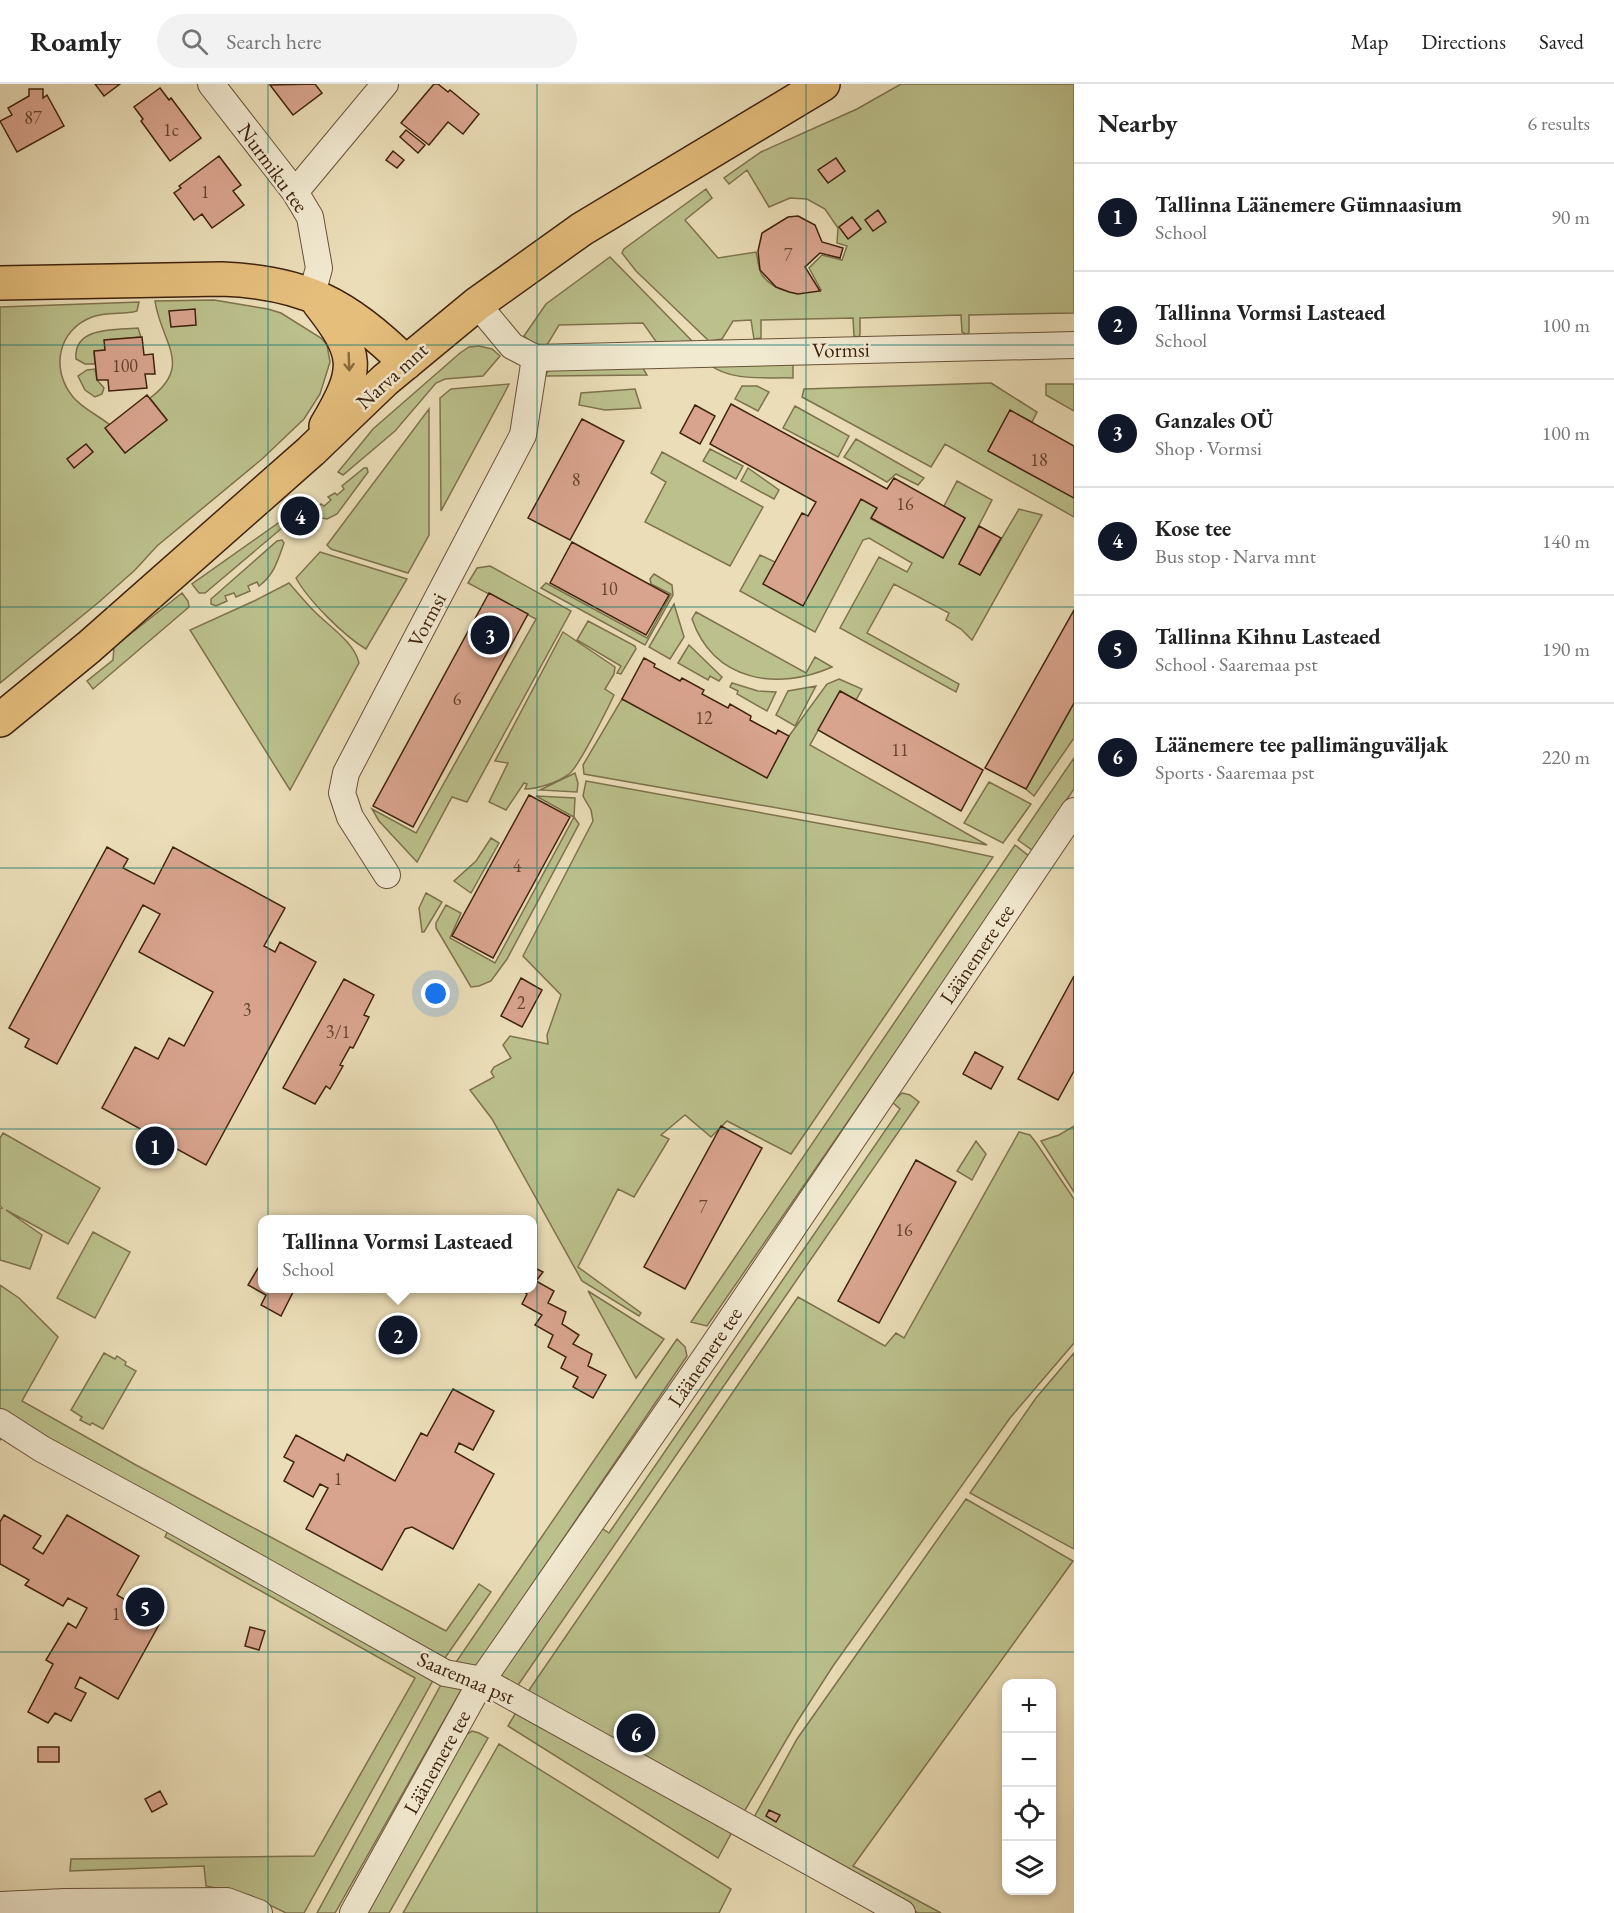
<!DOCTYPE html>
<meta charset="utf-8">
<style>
body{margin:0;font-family:"EB Garamond",serif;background:#f2f2f2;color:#222}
.controls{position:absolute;right:18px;bottom:18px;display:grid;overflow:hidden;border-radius:12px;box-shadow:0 3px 9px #0003}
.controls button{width:54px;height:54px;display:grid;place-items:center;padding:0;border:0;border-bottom:2px solid #e0e0e0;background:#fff;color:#222;font:30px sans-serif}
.you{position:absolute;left:436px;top:910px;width:21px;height:21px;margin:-15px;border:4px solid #fff;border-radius:50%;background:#1a73e8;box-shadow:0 0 0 9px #1a73e833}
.badge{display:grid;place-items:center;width:39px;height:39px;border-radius:50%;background:#111827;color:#fff;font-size:20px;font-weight:700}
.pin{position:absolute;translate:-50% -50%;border:3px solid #fff;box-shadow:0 2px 6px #0006}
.popup{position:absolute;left:258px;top:1131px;width:279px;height:78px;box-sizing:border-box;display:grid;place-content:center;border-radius:12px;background:#fff;filter:drop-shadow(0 2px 4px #0005);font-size:20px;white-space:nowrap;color:#767676}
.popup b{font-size:22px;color:#222}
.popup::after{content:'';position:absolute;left:50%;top:100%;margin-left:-12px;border:12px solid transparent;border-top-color:#fff}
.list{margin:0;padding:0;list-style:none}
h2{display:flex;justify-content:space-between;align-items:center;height:78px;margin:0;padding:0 24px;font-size:26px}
h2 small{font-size:20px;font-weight:400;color:#767676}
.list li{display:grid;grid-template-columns:39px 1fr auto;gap:18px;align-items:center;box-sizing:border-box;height:108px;padding:0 24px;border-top:2px solid #e0e0e0}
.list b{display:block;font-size:22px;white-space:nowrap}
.list p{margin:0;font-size:20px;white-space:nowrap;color:#767676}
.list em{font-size:20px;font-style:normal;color:#767676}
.icon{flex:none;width:33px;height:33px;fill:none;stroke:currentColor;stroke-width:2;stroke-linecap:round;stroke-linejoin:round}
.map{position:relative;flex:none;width:1074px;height:1829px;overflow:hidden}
header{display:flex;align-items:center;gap:36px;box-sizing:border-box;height:84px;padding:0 30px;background:#fff;border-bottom:2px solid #e0e0e0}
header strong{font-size:28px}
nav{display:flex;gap:33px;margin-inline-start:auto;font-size:21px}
.search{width:420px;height:54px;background:#f2f2f2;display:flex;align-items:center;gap:15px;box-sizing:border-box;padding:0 21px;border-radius:33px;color:#767676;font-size:22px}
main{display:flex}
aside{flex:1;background:#fff}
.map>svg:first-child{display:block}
</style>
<header>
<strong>Roamly</strong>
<div class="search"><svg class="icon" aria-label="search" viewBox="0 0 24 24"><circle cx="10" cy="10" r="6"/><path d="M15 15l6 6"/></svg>Search here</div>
<nav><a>Map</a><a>Directions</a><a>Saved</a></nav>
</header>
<main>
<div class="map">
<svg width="1074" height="1829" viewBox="0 0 1074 1829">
<rect width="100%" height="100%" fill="#eaddb7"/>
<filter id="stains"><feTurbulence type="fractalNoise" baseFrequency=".00333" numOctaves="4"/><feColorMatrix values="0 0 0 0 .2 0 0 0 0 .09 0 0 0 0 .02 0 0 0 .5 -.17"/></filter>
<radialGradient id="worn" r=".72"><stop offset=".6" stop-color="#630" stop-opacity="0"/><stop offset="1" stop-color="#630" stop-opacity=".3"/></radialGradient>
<path fill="#bbc08c" stroke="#7e724d" stroke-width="1.5" d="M 901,0 L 1074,0 L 1074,229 L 969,231 L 969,248 L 967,251 L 962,248 L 961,231 L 860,234 L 860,251 L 858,253 L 854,252 L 853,234 L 761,236 L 761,254 L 754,255 L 751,236 L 733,237 L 722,255 L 709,257 L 636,187 L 622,169 L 624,165 L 706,105 L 712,114 L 685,136 L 718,174 L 756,168 C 758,175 758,185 762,191 C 776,211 800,209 821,206 L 809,184 L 822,171 L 842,176 L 847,162 L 837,159 L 838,144 L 825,125 L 807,115 L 790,114 L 769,123 L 747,86 L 729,100 L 724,94 L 761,68 L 857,25 Z
M 610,173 L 694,259 L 657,259 L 643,239 L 559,241 L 547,261 L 533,260 L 524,252 L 546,220 Z
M 214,216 L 268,225 L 281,229 L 321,254 L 327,261 L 330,278 L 320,310 L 304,335 L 262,375 L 157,462 L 135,486 L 99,518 L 0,599 L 0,223 L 139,218 L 137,227 L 133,228 C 121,230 104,228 92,233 C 58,246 50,285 73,313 C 83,325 98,331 110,341 L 106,345 L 125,369 L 167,336 L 150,314 C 194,281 161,259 155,217 Z
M 138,244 L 141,253 L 105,256 L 105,266 L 94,268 L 95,280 L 85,280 L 76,275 C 73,242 116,246 138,244 Z
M 479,262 L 492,265 L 500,272 L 483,292 L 445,295 L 436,299 L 395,347 L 343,391 L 338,388 L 373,345 L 460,269 L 469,263 Z
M 793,277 L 793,294 C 767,293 730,298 709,280 Z
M 641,281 L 647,291 L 545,292 L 548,287 L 556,284 Z
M 95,285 L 97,296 L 104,304 L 102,310 L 95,313 L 85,306 L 78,292 L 87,286 Z
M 991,299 L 1037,328 L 1032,338 L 1010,327 L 988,367 L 1074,414 L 1074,433 L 945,360 L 931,383 L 802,313 L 804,305 Z
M 509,300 L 504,310 L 441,427 L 440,314 L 451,305 Z
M 1046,300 L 1074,300 L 1074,327 L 1046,311 Z
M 742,302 L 757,302 L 769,308 L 758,327 L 735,315 Z
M 635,305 L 641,324 L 605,326 L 579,321 L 581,309 Z
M 795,322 L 849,352 L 838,373 L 783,344 Z
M 429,325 L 429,451 L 408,489 L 331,465 L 327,461 Z
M 856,355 L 924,394 L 918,401 L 896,390 L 887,398 L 844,373 Z
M 710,365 L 743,382 L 736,395 L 703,377 Z
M 662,368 L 763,423 L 730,482 L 645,438 L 666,398 L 651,389 Z
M 364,384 L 367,384 L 368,388 L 337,430 L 327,435 L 317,433 L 314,426 L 321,420 L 324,422 L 331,416 L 328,413 L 335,409 L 337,411 L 344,405 L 342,402 Z
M 748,384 L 779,406 L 774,415 L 741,397 Z
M 957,397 L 992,416 L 959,480 L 980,491 L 1019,425 L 1042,431 L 972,556 L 961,545 L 946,536 L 949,529 L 894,500 L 867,549 L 959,600 L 956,608 L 840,544 L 879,473 L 907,488 L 912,479 L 869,454 L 863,456 L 815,548 L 740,507 L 760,471 L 775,478 L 803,521 L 861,415 L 877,424 L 871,435 L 943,474 L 965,434 L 944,422 Z
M 281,437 L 282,444 L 205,509 L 199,509 L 192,500 Z
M 282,456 L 284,459 C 278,476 274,491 259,502 L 257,498 L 248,502 L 250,507 L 236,513 L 234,509 L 225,512 L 227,517 L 216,522 L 211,520 L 211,515 L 277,457 Z
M 320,468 L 407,495 L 366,565 C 344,552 308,516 296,494 Z
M 490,482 L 571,527 L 467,718 L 452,713 L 417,778 L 379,737 L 372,725 L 416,749 L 536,535 L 468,499 L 477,484 Z
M 654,490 L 672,501 L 673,511 L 645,561 L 541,504 L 546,499 L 647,554 L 671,510 L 651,500 L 650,495 Z
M 289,499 C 297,508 306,519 315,528 C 330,543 354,558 359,579 L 290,706 L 190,546 L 254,517 Z
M 182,509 L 188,517 L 189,523 L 93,605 L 87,597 L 113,576 L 114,563 Z
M 674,520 L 684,553 L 670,575 L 649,563 Z
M 696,528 L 806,589 L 815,573 L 832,583 C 778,607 714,598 692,535 Z
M 588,537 L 635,562 L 636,565 L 621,590 L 617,589 L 621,582 L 577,556 Z
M 563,548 L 615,583 L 614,590 L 605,605 L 614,611 C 608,624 578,684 569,690 C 558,698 538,705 525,705 L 527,700 L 524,699 L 506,726 L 489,718 L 508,679 L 495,677 Z
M 689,561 L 722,593 L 719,597 L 710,592 L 708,596 L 678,579 Z
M 839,595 L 862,605 L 856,616 L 840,607 L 810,661 L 987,761 L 584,690 L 583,681 L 622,615 L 767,693 L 789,652 L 827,600 Z
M 732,599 L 758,607 L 776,608 L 767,627 L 737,610 L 738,607 L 730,603 Z
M 816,602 L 795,642 L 776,631 L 788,607 Z
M 1074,619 L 1074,654 L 1034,712 L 1026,705 Z
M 1074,674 L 1074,705 L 1032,766 L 1018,756 Z
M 575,689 L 578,699 L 577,708 L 540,706 Z
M 586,697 L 928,759 L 993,773 L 791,1070 L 727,1037 L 711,1053 L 685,1031 L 661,1051 L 669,1055 L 634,1113 L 618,1105 L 578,1183 L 641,1229 L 639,1232 L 582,1197 L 492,1035 L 470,1006 L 494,993 L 491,988 L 494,983 L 511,974 L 503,961 L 510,952 L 548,960 L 547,951 L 561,911 L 523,872 L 593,737 L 591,726 L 583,712 Z
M 989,698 L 1031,720 L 1003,759 L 964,739 Z
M 536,712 L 575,714 L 574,733 L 579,740 L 507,875 L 491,897 L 479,902 L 471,903 L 436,844 L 436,839 L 446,821 L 461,829 L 450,854 L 495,879 L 574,733 Z
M 491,754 L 499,759 L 471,809 L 454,797 L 476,777 Z
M 1015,761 L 1030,773 L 707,1242 L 691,1238 Z
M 426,809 L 442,818 L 424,848 L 422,848 L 419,824 Z
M 902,1009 L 910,1011 L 919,1018 L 514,1607 L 496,1597 L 600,1443 L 609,1449 L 900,1025 L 892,1018 Z
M 1074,1042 L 1074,1108 L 1041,1057 L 1059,1051 Z
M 1019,1048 L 1030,1051 L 1037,1060 L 1074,1115 L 1074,1259 L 1010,1334 L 833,1582 L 795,1641 L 741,1733 L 525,1612 L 798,1213 L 885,1262 L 896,1249 L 904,1254 Z
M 3,1049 L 100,1104 L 68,1160 L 6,1126 L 42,1151 L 30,1185 L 0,1176 L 0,1125 L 2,1124 L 0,1122 L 0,1054 Z
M 976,1057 L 986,1070 L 972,1096 L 957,1087 Z
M 93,1148 L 130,1168 L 95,1234 L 57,1214 Z
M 0,1201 L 19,1214 L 58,1253 L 22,1317 L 136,1381 L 446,1547 L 479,1500 L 491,1508 L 440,1581 L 9,1340 L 0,1356 Z
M 588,1207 L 664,1255 L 636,1294 Z
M 677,1255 L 685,1263 L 687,1272 L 475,1585 L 452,1584 Z
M 104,1269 L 115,1275 L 117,1272 L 126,1278 L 125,1281 L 136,1287 L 103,1345 L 92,1339 L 90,1341 L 80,1336 L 82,1333 L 71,1326 Z
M 1074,1269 L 1074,1465 L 970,1409 L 1036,1314 Z
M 966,1415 L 1073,1477 L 853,1782 L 941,1829 L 918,1829 L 752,1737 L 797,1655 Z
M 170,1442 L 436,1591 L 304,1829 L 286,1829 L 249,1811 L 206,1802 L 204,1782 L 70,1787 L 71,1775 L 314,1772 L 415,1594 L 165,1453 Z
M 443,1597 L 465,1599 L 335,1829 L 317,1829 Z
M 518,1625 L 733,1746 L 718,1774 L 508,1642 Z
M 472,1647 L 479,1649 L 488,1654 L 389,1829 L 364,1829 L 464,1652 Z
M 499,1660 L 731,1805 L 719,1829 L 403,1829 Z"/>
<path fill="#d9a48e" stroke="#40230e" stroke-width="1.5" d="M 95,0 L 120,0 L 104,12 Z
M 315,0 L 322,9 L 293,31 L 270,1 Z
M 434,0 L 438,0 L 448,8 L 450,6 L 479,30 L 463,50 L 448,38 L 429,61 L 401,39 Z
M 160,4 L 169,16 L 171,14 L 201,54 L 170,77 L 141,37 L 143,35 L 134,23 Z
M 29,5 L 43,5 L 43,14 L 47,11 L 64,42 L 17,68 L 0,37 L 12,31 L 8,24 L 29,12 Z
M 406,46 L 425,61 L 418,69 L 400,53 Z
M 393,67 L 404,76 L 397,84 L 386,76 Z
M 219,72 L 241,101 L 233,107 L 244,121 L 212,144 L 202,130 L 194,136 L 174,109 L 181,104 L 179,102 Z
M 836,74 L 845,87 L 828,99 L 818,86 Z
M 878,126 L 886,138 L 873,147 L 865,136 Z
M 798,132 L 815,141 L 822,158 L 843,164 L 840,174 L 820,169 L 805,183 L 820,207 L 798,210 L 789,208 L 776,203 L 760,186 L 758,167 L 762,149 L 788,133 Z
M 852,133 L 861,145 L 848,155 L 839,143 Z
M 195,225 L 196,241 L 171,243 L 169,227 Z
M 142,253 L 144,271 L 153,270 L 155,290 L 145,290 L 147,304 L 109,307 L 108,296 L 97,296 L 94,267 L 105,266 L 104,256 Z
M 147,311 L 167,336 L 125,369 L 105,344 Z
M 731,320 L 887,405 L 894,394 L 965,434 L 943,474 L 871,434 L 877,424 L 861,415 L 803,522 L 763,500 L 802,429 L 808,432 L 816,418 L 710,360 Z
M 695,321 L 715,332 L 700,360 L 680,349 Z
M 1010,326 L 1074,362 L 1074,414 L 988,367 Z
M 582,335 L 624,357 L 570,456 L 528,434 Z
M 86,360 L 93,368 L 74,384 L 67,375 Z
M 979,442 L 1001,454 L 980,491 L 959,480 Z
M 572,458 L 669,511 L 646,551 L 550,499 Z
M 489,509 L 528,530 L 413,743 L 373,722 Z
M 1074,526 L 1074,619 L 1026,705 L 985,684 Z
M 644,574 L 655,580 L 654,583 L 680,597 L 682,594 L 704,606 L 702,610 L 728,624 L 730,620 L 751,632 L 750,636 L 776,650 L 778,646 L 789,652 L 767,694 L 622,615 Z
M 840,607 L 983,686 L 961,727 L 818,646 Z
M 529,711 L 570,733 L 493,874 L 452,852 Z
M 107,763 L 128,775 L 123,784 L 154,800 L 173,763 L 285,824 L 264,862 L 275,868 L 280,858 L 316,878 L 206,1081 L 102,1024 L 135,963 L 158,975 L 169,954 L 184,962 L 213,908 L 139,868 L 160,830 L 143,821 L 57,980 L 25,963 L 29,955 L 9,944 Z
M 1074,892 L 1074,987 L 1058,1016 L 1018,995 Z
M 521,894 L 542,906 L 522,943 L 501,932 Z
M 344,895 L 374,911 L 364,931 L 369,933 L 353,964 L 350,963 L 340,981 L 343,982 L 330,1005 L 326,1002 L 315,1020 L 283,1004 Z
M 975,968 L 1003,983 L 991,1005 L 963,990 Z
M 721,1042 L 762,1064 L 685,1205 L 644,1183 Z
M 916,1076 L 956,1098 L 879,1239 L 838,1217 Z
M 261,1179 L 263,1180 L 263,1204 L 286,1204 L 293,1208 L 281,1232 L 261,1221 L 266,1211 L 248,1201 Z
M 533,1183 L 543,1188 L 536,1197 L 554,1207 L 548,1219 L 566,1228 L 562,1240 L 579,1251 L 573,1260 L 592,1270 L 588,1282 L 606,1291 L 593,1314 L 573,1303 L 578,1293 L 561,1284 L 566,1273 L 548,1263 L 553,1251 L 535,1241 L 542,1231 L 522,1220 L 527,1210 L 519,1204 L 533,1204 Z
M 453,1305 L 494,1327 L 473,1366 L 459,1359 L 455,1368 L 494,1390 L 453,1465 L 412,1443 L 405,1445 L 382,1486 L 306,1445 L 328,1404 L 320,1400 L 313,1413 L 284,1397 L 294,1378 L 284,1373 L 296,1351 L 344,1377 L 347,1370 L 395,1397 L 421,1349 L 427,1352 Z
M 4,1431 L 41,1452 L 33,1464 L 43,1470 L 67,1431 L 139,1472 L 117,1511 L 161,1537 L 118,1615 L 80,1593 L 75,1604 L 86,1609 L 71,1637 L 55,1629 L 48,1639 L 28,1628 L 53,1580 L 46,1576 L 68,1539 L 76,1544 L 87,1524 L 68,1514 L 63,1522 L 25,1501 L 29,1496 L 0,1480 L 0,1438 Z
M 250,1543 L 265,1547 L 259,1566 L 245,1562 Z
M 38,1663 L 59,1663 L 59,1678 L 38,1678 Z
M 160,1707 L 167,1720 L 152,1728 L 145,1715 Z
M 769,1726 L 780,1731 L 776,1738 L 766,1732 Z"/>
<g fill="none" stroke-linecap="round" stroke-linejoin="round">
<g stroke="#6a5238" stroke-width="28">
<path id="minor" d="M 211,0 L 295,108 L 310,133 L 319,184 L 312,210
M 295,108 L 385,0
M 477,220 L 512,262 L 535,274 L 1074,261
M 387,791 L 350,733 L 342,709 L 346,689 L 523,351 L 535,274
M 0,1338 L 42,1365 L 169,1434 L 445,1589 L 482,1596 L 902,1829
M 0,1821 L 65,1818 L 227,1817 L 259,1829
M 353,1829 L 482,1596 L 711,1265 L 1074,727"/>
</g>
<g stroke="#40230e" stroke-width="36">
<path id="major" d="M 0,199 L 222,195 C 304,198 348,221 406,279
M 319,219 C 359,270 360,285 326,342
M 0,636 L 89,563 L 311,367 L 385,296 L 477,220 L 582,145 L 823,0"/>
</g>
<use href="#minor" stroke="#f1e9d0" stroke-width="26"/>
<use href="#major" stroke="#e5be7c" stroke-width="33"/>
</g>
<defs><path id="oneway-shaft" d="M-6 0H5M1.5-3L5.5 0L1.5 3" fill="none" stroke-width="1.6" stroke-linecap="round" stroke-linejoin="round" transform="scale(1.5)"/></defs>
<use stroke="#8a693f" href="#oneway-shaft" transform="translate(349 278) rotate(88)"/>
<path fill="none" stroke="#0f766e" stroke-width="1.5" stroke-opacity="0.55" d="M 268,0 L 268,1829M 537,0 L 537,1829M 806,0 L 806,1829M 0,261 L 1074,261M 0,523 L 1074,523M 0,784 L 1074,784M 0,1045 L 1074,1045M 0,1306 L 1074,1306M 0,1568 L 1074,1568"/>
<g text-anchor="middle" stroke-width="5" stroke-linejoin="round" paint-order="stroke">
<g font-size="18" fill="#66432e">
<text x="33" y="40">87</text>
<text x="171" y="52">1c</text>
<text x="205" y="114">1</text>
<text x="788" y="177">7</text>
<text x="125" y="288">100</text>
<text x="1039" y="382">18</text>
<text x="576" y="402">8</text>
<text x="905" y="426">16</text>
<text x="609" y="511">10</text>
<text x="457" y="621">6</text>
<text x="704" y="640">12</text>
<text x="900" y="672">11</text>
<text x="517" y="788">4</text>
<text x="521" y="925">2</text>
<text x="247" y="932">3</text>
<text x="338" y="954">3/1</text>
<text x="703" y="1129">7</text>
<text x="904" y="1152">16</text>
<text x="338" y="1401">1</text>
<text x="116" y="1536">1</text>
</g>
<g font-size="21" fill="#40230e" stroke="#f1e9d0">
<text transform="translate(273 84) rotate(54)" y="7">Nurmiku tee</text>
<text transform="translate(841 266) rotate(-1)" y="7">Vormsi</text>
<text transform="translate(392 292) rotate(-42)" y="7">Narva mnt</text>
<text transform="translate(427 536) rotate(-62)" y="7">Vormsi</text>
<text transform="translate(977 870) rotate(-56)" y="7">Läänemere tee</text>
<text transform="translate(705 1273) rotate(-56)" y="7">Läänemere tee</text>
<text transform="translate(466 1594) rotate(23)" y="7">Saaremaa pst</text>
<text transform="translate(437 1678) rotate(-61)" y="7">Läänemere tee</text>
</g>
</g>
<rect width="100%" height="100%" filter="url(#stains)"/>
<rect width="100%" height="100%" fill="url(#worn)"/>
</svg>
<div class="controls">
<button>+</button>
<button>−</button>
<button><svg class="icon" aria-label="locate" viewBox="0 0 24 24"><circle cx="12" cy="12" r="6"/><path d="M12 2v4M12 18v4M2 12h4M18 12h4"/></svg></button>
<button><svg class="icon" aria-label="layers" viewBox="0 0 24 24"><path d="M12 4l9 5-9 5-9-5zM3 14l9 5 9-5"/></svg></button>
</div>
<div class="you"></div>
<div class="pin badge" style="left:155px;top:1062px">1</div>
<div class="pin badge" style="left:398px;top:1251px">2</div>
<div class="popup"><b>Tallinna Vormsi Lasteaed</b>School</div>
<div class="pin badge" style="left:490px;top:551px">3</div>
<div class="pin badge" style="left:300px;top:432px">4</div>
<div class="pin badge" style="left:145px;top:1523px">5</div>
<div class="pin badge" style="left:636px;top:1649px">6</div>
</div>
<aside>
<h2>Nearby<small>6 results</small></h2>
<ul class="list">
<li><span class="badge">1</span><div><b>Tallinna Läänemere Gümnaasium</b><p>School</p></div><em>90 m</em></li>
<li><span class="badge">2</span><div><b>Tallinna Vormsi Lasteaed</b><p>School</p></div><em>100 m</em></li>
<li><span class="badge">3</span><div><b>Ganzales OÜ</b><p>Shop · Vormsi</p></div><em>100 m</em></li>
<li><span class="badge">4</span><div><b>Kose tee</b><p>Bus stop · Narva mnt</p></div><em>140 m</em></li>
<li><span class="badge">5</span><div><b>Tallinna Kihnu Lasteaed</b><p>School · Saaremaa pst</p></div><em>190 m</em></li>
<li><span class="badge">6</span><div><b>Läänemere tee pallimänguväljak</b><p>Sports · Saaremaa pst</p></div><em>220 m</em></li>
</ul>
</aside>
</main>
